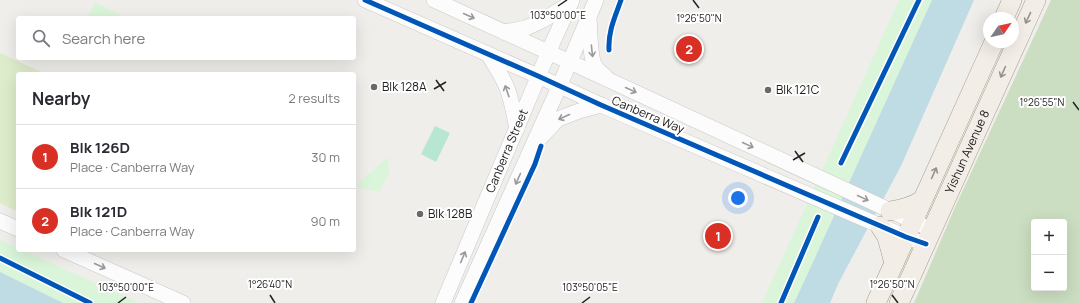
<!DOCTYPE html>
<meta charset="utf-8">
<style>
body{margin:0;font-family:Manrope,sans-serif;background:#f2f2f3;color:#2b2b33}
.controls{position:absolute;right:12px;bottom:12px;display:grid;overflow:hidden;border-radius:4px;box-shadow:0 4px 16px #0002}
.controls button{width:36px;height:36px;display:grid;place-items:center;padding:0;border:0;border-bottom:1px solid #e1e1e2;background:#fff;color:#2b2b33;font:20px sans-serif}
.compass{position:absolute;left:983px;top:12px;width:36px;height:36px;border-radius:50%;background:#fff;box-shadow:0 4px 16px #0002;rotate:56deg}
.you{position:absolute;left:738px;top:198px;width:14px;height:14px;margin:-10px;border:3px solid #fff;border-radius:50%;background:#1a73e8;box-shadow:0 0 0 6px #1a73e833}
.badge{display:grid;place-items:center;width:26px;height:26px;border-radius:50%;background:#d93025;color:#fff;font-size:13px;font-weight:700}
.pin{position:absolute;translate:-50% -50%;border:2px solid #fff;box-shadow:0 1px 4px #0006}
.list{margin:0;padding:0;list-style:none}
h2{display:flex;justify-content:space-between;align-items:center;height:52px;margin:0;padding:0 16px;font-size:17px}
h2 small{font-size:13px;font-weight:400;color:#7c7c81}
.list li{display:grid;grid-template-columns:26px 1fr auto;gap:12px;align-items:center;box-sizing:border-box;height:64px;padding:0 16px;border-top:1px solid #e1e1e2}
.list b{display:block;font-size:15px;white-space:nowrap}
.list p{margin:0;font-size:13px;white-space:nowrap;color:#7c7c81}
.list em{font-size:13px;font-style:normal;color:#7c7c81}
.icon{flex:none;width:22px;height:22px;fill:none;stroke:currentColor;stroke-width:2;stroke-linecap:round;stroke-linejoin:round}
.map{position:relative;flex:none;width:1079px;height:303px;overflow:hidden}
.search{position:absolute;background:#fff;box-shadow:0 4px 16px #0002;left:16px;top:16px;width:340px;height:44px;display:flex;align-items:center;gap:10px;box-sizing:border-box;padding:0 14px;border-radius:4px;color:#7c7c81;font-size:15px}
.panel{position:absolute;background:#fff;box-shadow:0 4px 16px #0002;left:16px;top:72px;width:340px;height:180px;border-radius:4px}
.map>svg:first-child{display:block}
</style>
<div class="map">
<svg width="1079" height="303" viewBox="0 0 1079 303">
<rect width="100%" height="100%" fill="#f0eeeb"/>
<path fill="#ddeccb" d="M 0,53 L 46,74 L 18,74 L 18,212 L 0,203 Z"/>
<path fill="#cbdec1" fill-rule="evenodd" d="M 1051,0 L 1079,0 L 1079,303 L 914,303 L 956,205 ZM 1034,222 L 1064,222 L 1064,288 L 1034,288 Z"/>
<path fill="#daf5da" d="M 899,0 L 957,0 L 827,303 L 762,303 Z
M 95,2 L 126,18 L 87,18 Z
M 388,157 L 389,173 L 379,192 L 357,187 L 358,183 Z
M 0,240 L 18,248 L 18,250 L 22,250 L 140,303 L 23,303 L 0,293 Z"/>
<path fill="#b7e6d2" d="M 435,126 L 450,133 L 436,162 L 421,154 Z"/>
<path fill="#bfdbe3" d="M 932,0 L 974,0 L 901,166 L 839,282 L 830,303 L 794,303 L 809,271 Z
M 0,272 L 63,303 L 0,303 Z"/>
<g fill="none" stroke-linecap="round" stroke-linejoin="round">
<g stroke="#c9c8c7" stroke-width="16">
<g id="minor">
<path d="M 365,0 L 538,76 L 601,105 L 906,237 L 926,244"/>
<path d="M 434,0 L 570,62 L 932,230"/>
<path d="M 589,19 C 590,30 590,56 594,64 C 596,69 601,73 605,76"/>
<path d="M 504,32 L 526,28 L 543,20 L 571,3"/>
<path d="M 488,54 C 495,65 502,76 507,88 C 512,101 514,115 517,129"/>
<path d="M 540,138 L 558,119 L 579,111 L 601,105"/>
<path d="M 0,221 L 18,229"/>
<path d="M 64,250 L 183,303"/>
<path id="s1" d="M 443,303 L 552,44 L 572,0"/>
<path d="M 462,303 L 559,87 L 596,0"/>
</g>
</g>
<g stroke="#a79c86" stroke-width="20">
<g id="major">
<path d="M 1004,18 L 1012,0"/>
<path d="M 890,211 C 902,209 912,207 922,200"/>
<path d="M 880,226 L 887,237 L 894,263"/>
<path d="M 876,303 L 900,250 L 906,237 L 994,42"/>
<path id="s2" d="M 899,303 L 1036,0"/>
</g>
</g>
<use href="#minor" stroke="#fdfcfc" stroke-width="15"/>
<use href="#major" stroke="#f3ede7" stroke-width="19"/>
<g stroke="#fff" stroke-width="8">
<path id="cycleway" d="M 365,0 L 538,76 L 601,105 L 906,237 L 926,244
M 609,50 C 608,31 615,17 621,0
M 841,163 L 919,0
M 0,258 L 90,303
M 471,303 L 535,164 L 541,146
M 781,303 L 818,217"/>
</g>
<use href="#cycleway" stroke="#0057b8" stroke-width="5"/>
</g>
<defs><path id="oneway-shaft" d="M-6 0H5M1.5-3L5.5 0L1.5 3" fill="none" stroke-width="1.6" stroke-linecap="round" stroke-linejoin="round"/></defs>
<g stroke="#9a9a9a">
<use href="#oneway-shaft" transform="translate(469 16) rotate(24)"/>
<use href="#oneway-shaft" transform="translate(592 51) rotate(84)"/>
<use href="#oneway-shaft" transform="translate(631 90) rotate(25)"/>
<use href="#oneway-shaft" transform="translate(507 91) rotate(-109)"/>
<use href="#oneway-shaft" transform="translate(564 117) rotate(156)"/>
<use href="#oneway-shaft" transform="translate(748 145) rotate(25)"/>
<use href="#oneway-shaft" transform="translate(518 179) rotate(114)"/>
<use href="#oneway-shaft" transform="translate(863 198) rotate(25)"/>
<use href="#oneway-shaft" transform="translate(463 257) rotate(-68)"/>
<use href="#oneway-shaft" transform="translate(100 266) rotate(24)"/>
</g>
<g stroke="#95928e">
<use href="#oneway-shaft" transform="translate(1028 18) rotate(115)"/>
<use href="#oneway-shaft" transform="translate(1003 72) rotate(114)"/>
<use href="#oneway-shaft" transform="translate(934 173) rotate(-66)"/>
</g>
<path fill="none" stroke="#222" stroke-width="1.5" d="M 693,0 L 699,8M 558,6 L 567,0M 436,80 L 444,91M 434,89 L 446,82M 1073,102 L 1079,110M 795,151 L 803,162M 793,160 L 805,153M 270,295 L 275,303M 892,295 L 898,303M 118,303 L 126,297M 582,303 L 590,297"/>
<g fill="#6a6968" stroke="#fff" stroke-width="1.5">
<circle cx="374" cy="87" r="4"/>
<circle cx="768" cy="90" r="4"/>
<circle cx="420" cy="214" r="4"/>
</g>
<g text-anchor="middle" stroke-width="4" stroke-linejoin="round" paint-order="stroke">
<g font-size="12" fill="#222" stroke="#fff" text-anchor="start">
<text x="382" y="91">Blk 128A</text>
<text x="776" y="94">Blk 121C</text>
<text x="428" y="218">Blk 128B</text>
</g>
<g font-size="12" fill="#222" stroke="#fff">
<text transform="translate(648 115) rotate(23)" y="4">Canberra Way</text>
<text dy="4" stroke="none"><textPath href="#s1" startOffset="165">Canberra Street</textPath></text>
<text dy="4" stroke="none"><textPath href="#s2" startOffset="166">Yishun Avenue 8</textPath></text>
</g>
</g>
<g font-size="10" text-anchor="middle" fill="#222" stroke="#fff" stroke-width="4" stroke-linejoin="round" paint-order="stroke">
<text x="558" y="19">103°50'00"E</text>
<text x="699" y="22">1°26'50"N</text>
<text x="1042" y="106">1°26'55"N</text>
<text x="270" y="288">1°26'40"N</text>
<text x="892" y="288">1°26'50"N</text>
<text x="126" y="291">103°50'00"E</text>
<text x="590" y="291">103°50'05"E</text>
</g>
</svg>
<div class="controls">
<button>+</button>
<button>−</button>
</div>
<svg class="compass" viewBox="-18 -18 36 36"><path d="M0-13l5 13h-10z" fill="#e53935"/><path d="M0 13l5-13h-10z" fill="#7c7c81"/></svg>
<div class="you"></div>
<div class="pin badge" style="left:718px;top:236px">1</div>
<div class="pin badge" style="left:689px;top:49px">2</div>
<div class="search"><svg class="icon" aria-label="search" viewBox="0 0 24 24"><circle cx="10" cy="10" r="6"/><path d="M15 15l6 6"/></svg>Search here</div>
<section class="panel">
<h2>Nearby<small>2 results</small></h2>
<ul class="list">
<li><span class="badge">1</span><div><b>Blk 126D</b><p>Place · Canberra Way</p></div><em>30 m</em></li>
<li><span class="badge">2</span><div><b>Blk 121D</b><p>Place · Canberra Way</p></div><em>90 m</em></li>
</ul>
</section>
</div>
